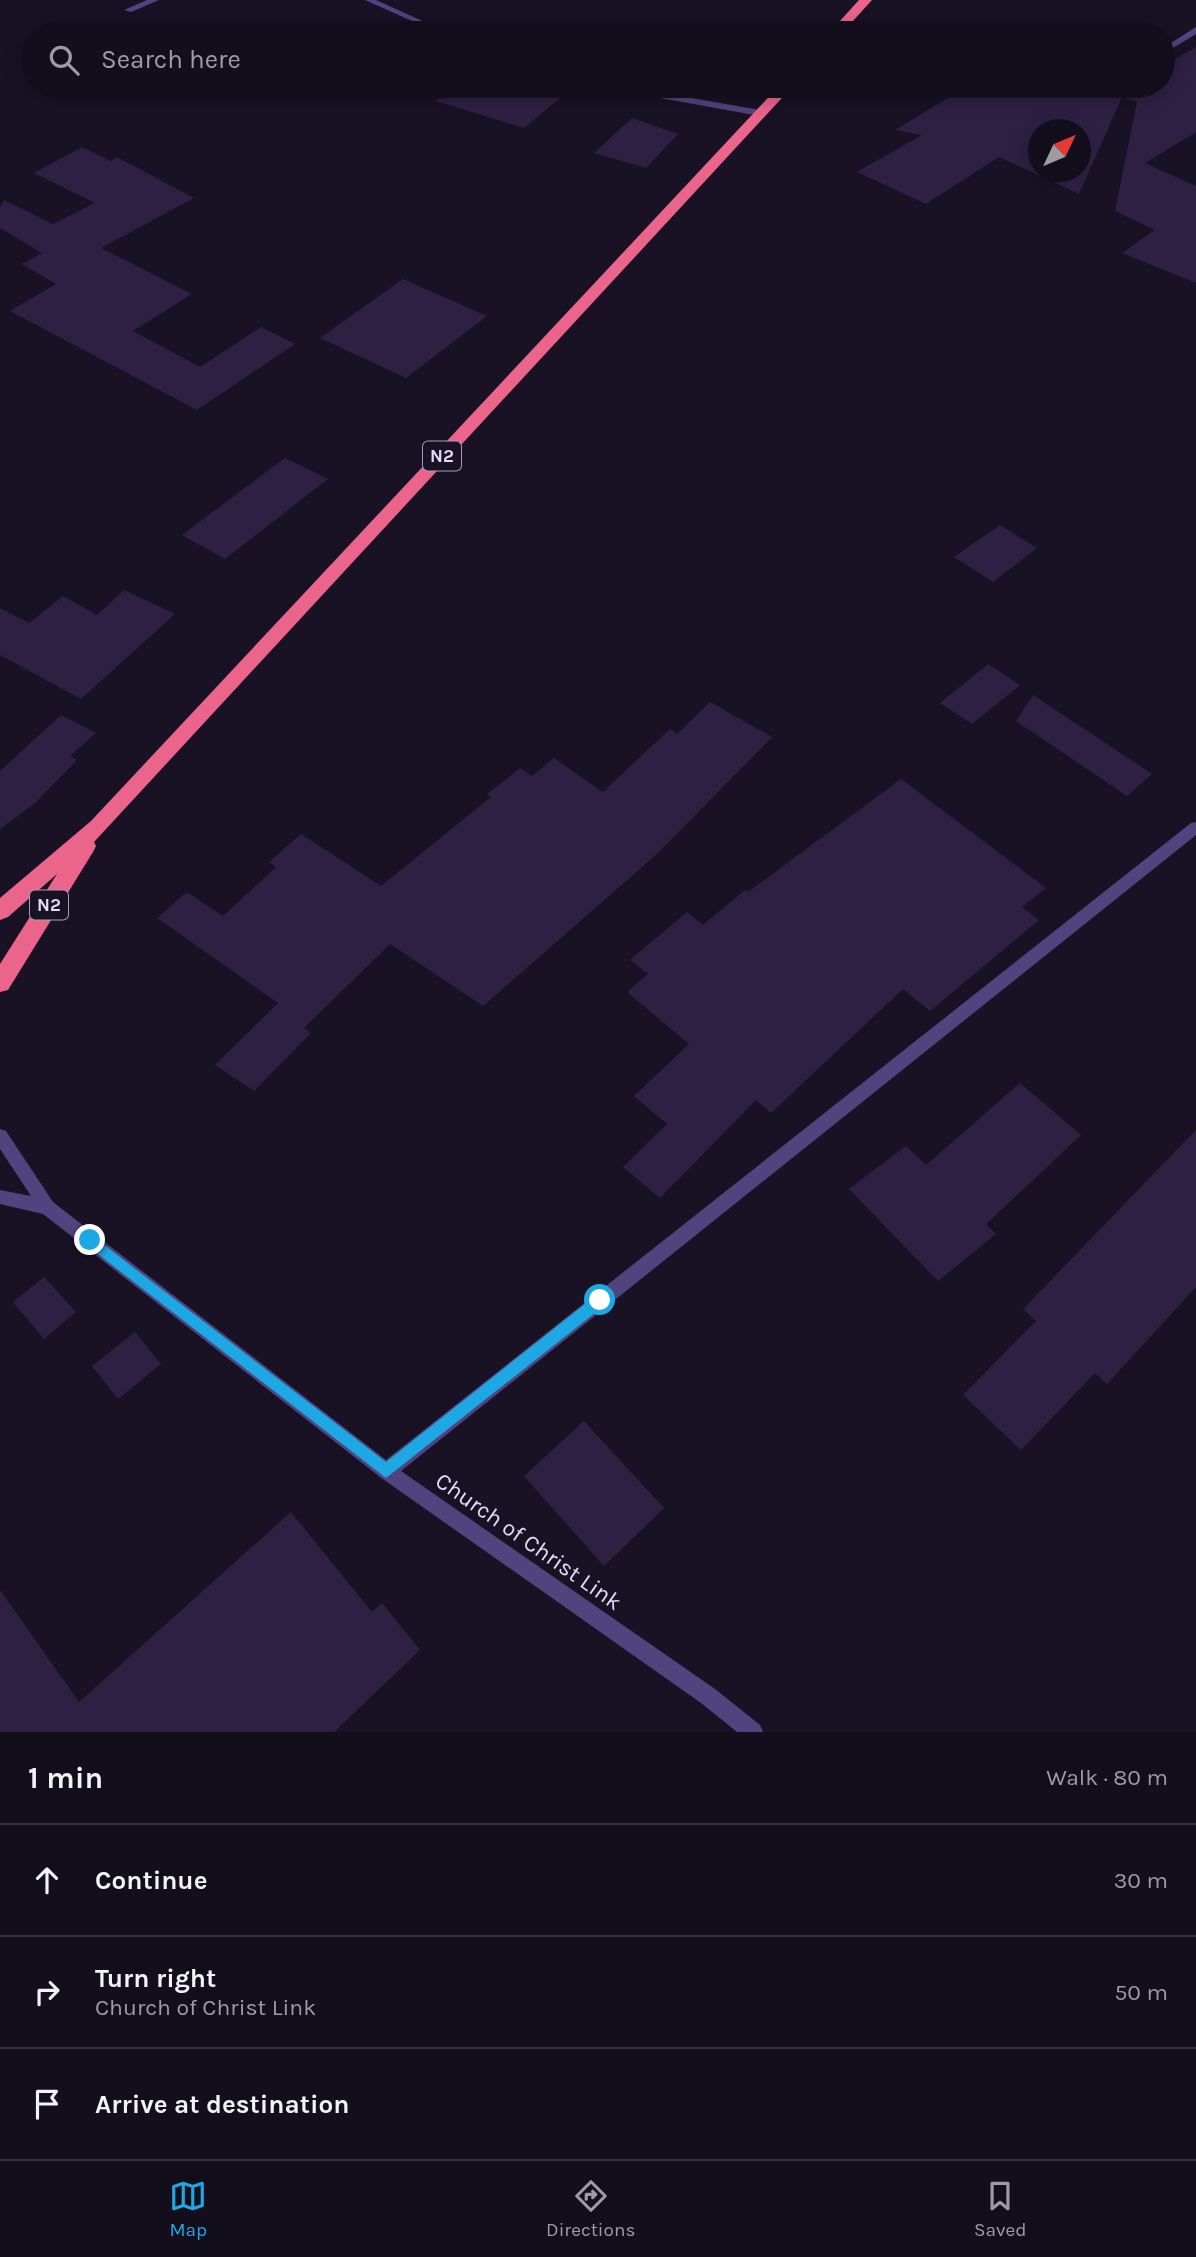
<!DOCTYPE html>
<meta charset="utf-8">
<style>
body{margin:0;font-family:Karla,sans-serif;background:#1c1725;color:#f1f3f6}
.compass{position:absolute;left:1028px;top:119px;width:63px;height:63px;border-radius:50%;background:#130e1c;box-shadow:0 4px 18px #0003;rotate:46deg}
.stop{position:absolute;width:21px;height:21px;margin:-16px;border:5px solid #1ea8e3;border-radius:50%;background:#fff}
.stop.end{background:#1ea8e3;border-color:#fff;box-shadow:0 2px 7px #0008}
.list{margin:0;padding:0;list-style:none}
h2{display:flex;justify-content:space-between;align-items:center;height:91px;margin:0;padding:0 28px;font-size:30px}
h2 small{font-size:23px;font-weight:400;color:#9d9ca3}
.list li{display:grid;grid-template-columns:46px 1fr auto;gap:21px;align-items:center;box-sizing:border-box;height:112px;padding:0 28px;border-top:2px solid #322e3b}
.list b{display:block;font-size:26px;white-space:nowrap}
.list p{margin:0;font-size:23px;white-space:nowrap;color:#9d9ca3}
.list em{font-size:23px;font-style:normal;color:#9d9ca3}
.icon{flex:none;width:38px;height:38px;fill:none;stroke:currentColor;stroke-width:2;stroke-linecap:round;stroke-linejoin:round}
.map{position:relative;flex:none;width:1196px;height:1732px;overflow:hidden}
.search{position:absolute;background:#130e1c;box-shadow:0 4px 18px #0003;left:21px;right:21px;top:21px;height:77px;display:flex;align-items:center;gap:18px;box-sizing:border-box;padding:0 24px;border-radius:38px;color:#9d9ca3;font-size:26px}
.sheet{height:427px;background:#130e1c}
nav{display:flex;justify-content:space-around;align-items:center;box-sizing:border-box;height:98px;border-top:2px solid #322e3b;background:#130e1c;font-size:19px;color:#9d9ca3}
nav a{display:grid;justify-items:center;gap:4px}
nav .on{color:#1ea8e3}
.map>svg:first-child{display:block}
</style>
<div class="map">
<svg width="1196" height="1732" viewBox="0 0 1196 1732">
<rect width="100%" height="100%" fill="#191225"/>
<path fill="#2e2043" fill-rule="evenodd" d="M 1196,47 L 1196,132 L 1145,163 L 1196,186 L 1196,283 L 1122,253 L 1155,230 L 1115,211 L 1137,102 L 1122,97 L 1079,194 L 999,157 L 926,204 L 857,172 L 922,135 L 895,130 L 968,86 L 1127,86 L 1126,88 L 1130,86 L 1163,86 L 1163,66 ZM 1039,130 L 1081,130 L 1081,172 L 1039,172 Z
M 455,86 L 537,86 L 565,94 L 524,128 L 436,101 Z
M 632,118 L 678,134 L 646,168 L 594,153 Z
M 82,147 L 111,161 L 117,157 L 194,198 L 101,248 L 192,294 L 133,331 L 200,367 L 261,327 L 295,344 L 197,410 L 10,311 L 56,284 L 22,264 L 42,253 L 0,228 L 0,207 L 4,200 L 53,224 L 95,203 L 34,173 Z
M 403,279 L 487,316 L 406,378 L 320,338 Z
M 285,458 L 328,479 L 225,559 L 182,535 Z
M 1000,525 L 1037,548 L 993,582 L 954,557 Z
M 124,590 L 175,614 L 81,699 L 0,655 L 0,608 L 29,623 L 63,596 L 97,615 Z
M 988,664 L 1020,685 L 972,724 L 940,703 Z
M 1033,695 L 1152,774 L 1127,796 L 1016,721 Z
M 710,702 L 772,737 L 657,854 L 483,1006 L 390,944 L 304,1028 L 311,1033 L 254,1091 L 215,1065 L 278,1003 L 157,918 L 187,892 L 223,916 L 276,867 L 269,862 L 301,834 L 381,886 L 491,797 L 487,794 L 520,768 L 532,776 L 554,758 L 603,792 L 670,729 L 677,734 Z
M 61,715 L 96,733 L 70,756 L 77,760 L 34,804 L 0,829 L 0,771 Z
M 901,779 L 1046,888 L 1022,907 L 1039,920 L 930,1011 L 903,989 L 771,1113 L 756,1100 L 660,1198 L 623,1167 L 667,1124 L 634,1096 L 689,1044 L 627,992 L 648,974 L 630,960 L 687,912 L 703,925 L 745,890 L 748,892 Z
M 1020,1083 L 1081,1135 L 986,1224 L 996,1234 L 938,1281 L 849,1189 L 906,1146 L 926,1165 Z
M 1196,1130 L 1196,1287 L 1107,1384 L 1095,1373 L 1021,1450 L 963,1395 L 1036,1321 L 1023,1309 Z
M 44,1277 L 76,1312 L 44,1339 L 13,1302 Z
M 135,1332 L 161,1364 L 118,1399 L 92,1366 Z
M 584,1421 L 664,1508 L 604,1566 L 524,1476 Z
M 291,1512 L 372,1612 L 382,1603 L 420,1650 L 334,1732 L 0,1732 L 0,1590 L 79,1702 Z"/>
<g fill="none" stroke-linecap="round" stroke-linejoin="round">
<path fill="#51437e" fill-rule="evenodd" d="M 147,0 L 159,0 L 131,12 L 124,10 Z
M 365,0 L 376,0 L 449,33 L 439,33 Z
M 1196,27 L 1196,34 L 1163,54 L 1163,48 Z
M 606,86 L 623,86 L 760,110 L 764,113 L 760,116 L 610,89 Z
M 1196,822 L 1196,835 L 401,1471 L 715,1689 L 760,1725 L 763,1732 L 737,1732 L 701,1703 L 380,1477 L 43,1214 L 0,1204 L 0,1190 L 31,1196 L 0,1149 L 0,1129 L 6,1131 L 53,1202 L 386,1460 L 1191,823 Z"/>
<path fill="#eb648a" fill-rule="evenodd" d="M 859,0 L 872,0 L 842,33 L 829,33 Z
M 779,86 L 793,86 L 94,842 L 96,846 L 93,852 L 8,990 L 0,992 L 0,964 L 57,874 L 8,917 L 0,920 L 0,898 L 91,821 Z"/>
</g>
<path fill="#1ea8e3" d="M 90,1234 L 386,1462 L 595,1296 L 605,1296 L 607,1300 L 605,1305 L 386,1478 L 85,1244 L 85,1236 Z"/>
<g text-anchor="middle" stroke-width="5" stroke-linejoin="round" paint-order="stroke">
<g fill="#191225" stroke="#a79eba" stroke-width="2">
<rect x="423" y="441.5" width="38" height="29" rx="5"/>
<rect x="30" y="890.5" width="38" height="29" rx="5"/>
</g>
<g font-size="18" font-weight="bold" fill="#e4dafa">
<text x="442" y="462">N2</text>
<text x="49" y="911">N2</text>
</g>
<g font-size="23" fill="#e4dafa" stroke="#191225">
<text transform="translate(529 1541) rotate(35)" y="8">Church of Christ Link</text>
</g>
</g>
</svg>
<svg class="compass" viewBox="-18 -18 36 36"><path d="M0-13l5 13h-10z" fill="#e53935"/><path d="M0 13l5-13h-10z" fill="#9d9ca3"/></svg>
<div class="stop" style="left:600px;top:1300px"></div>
<div class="stop end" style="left:90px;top:1240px"></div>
<div class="search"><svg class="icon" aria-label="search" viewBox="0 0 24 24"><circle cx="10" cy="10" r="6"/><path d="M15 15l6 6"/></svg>Search here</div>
</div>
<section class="sheet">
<h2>1 min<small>Walk · 80 m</small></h2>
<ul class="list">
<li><svg class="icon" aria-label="ahead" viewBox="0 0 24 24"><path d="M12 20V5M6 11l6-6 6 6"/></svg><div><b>Continue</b></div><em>30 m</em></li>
<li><svg class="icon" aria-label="right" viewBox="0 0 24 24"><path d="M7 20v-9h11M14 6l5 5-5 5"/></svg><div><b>Turn right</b><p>Church of Christ Link</p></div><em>50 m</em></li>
<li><svg class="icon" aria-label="arrive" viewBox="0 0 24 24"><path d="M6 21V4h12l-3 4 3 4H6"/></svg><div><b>Arrive at destination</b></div></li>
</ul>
</section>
<nav>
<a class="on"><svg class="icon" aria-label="map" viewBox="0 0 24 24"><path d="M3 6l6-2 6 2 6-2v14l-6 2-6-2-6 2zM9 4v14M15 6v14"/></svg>Map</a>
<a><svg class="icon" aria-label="directions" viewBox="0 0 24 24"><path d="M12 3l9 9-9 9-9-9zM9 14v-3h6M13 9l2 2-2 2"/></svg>Directions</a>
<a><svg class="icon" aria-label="saved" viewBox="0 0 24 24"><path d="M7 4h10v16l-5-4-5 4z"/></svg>Saved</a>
</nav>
